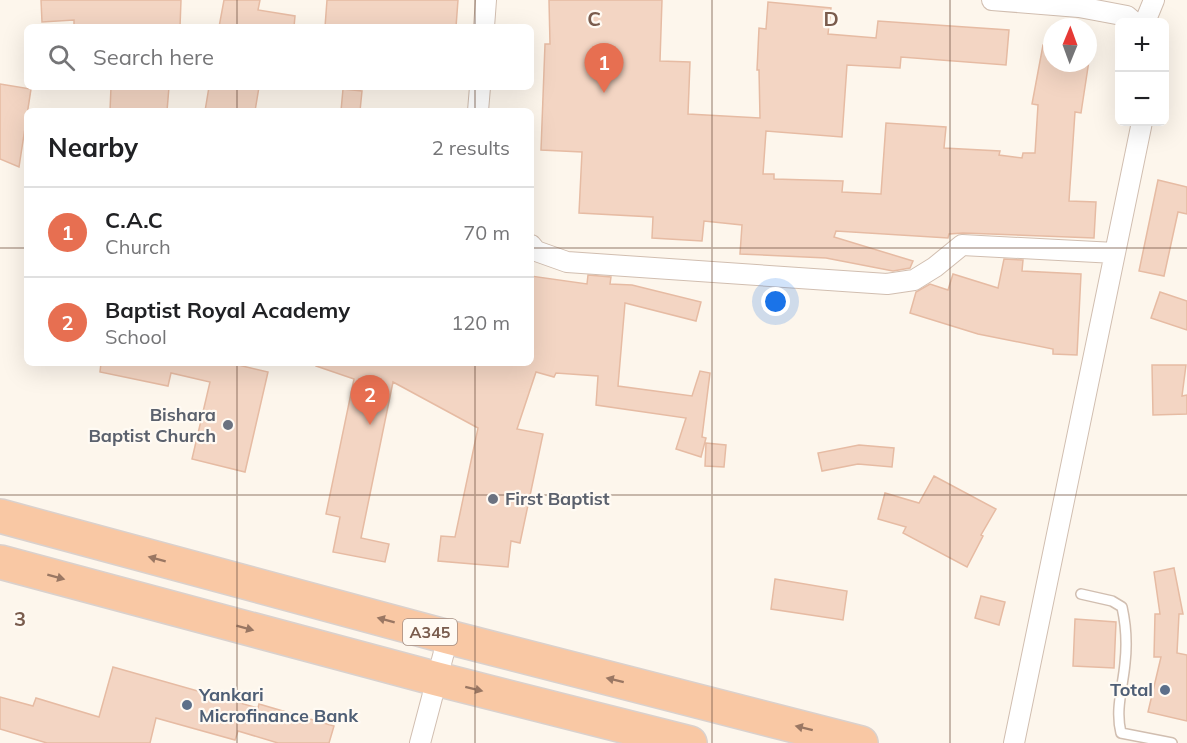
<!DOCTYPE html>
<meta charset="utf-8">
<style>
body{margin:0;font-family:Mulish,sans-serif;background:#f6f6f6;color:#202124}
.controls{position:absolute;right:18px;top:18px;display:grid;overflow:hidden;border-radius:9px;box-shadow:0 6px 24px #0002}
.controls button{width:54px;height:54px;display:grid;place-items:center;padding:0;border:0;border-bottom:2px solid #e0e0e0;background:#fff;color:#202124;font:30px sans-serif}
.compass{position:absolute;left:1043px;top:18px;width:54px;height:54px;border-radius:50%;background:#fff;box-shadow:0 6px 24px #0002;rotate:1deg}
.you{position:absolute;left:776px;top:302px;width:21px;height:21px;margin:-15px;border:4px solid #fff;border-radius:50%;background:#1a73e8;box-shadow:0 0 0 9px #1a73e833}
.badge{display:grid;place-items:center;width:39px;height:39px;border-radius:50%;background:#e76f51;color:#fff;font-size:20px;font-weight:700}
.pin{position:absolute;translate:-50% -50px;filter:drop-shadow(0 2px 3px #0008)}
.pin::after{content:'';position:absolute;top:32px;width:21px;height:18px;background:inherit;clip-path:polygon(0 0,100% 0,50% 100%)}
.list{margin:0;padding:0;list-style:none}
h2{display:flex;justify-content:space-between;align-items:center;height:78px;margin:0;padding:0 24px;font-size:26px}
h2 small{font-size:20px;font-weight:400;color:#757577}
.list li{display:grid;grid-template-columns:39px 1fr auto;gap:18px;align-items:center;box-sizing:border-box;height:90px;padding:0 24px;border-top:2px solid #e0e0e0}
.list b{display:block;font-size:22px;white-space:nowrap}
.list p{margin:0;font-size:20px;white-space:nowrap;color:#757577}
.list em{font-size:20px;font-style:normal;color:#757577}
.icon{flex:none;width:33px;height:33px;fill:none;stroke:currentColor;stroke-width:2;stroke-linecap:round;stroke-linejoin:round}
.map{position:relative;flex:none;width:1187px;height:743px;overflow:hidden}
.search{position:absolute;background:#fff;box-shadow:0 6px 24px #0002;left:24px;top:24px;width:510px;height:66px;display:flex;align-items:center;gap:15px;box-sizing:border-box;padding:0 21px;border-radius:9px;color:#757577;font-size:22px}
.panel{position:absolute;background:#fff;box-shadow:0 6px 24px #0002;left:24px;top:108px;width:510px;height:258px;border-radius:9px}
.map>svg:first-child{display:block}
</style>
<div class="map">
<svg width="1187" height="743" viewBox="0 0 1187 743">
<rect width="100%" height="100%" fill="#fdf6ec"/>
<path fill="#f3d5c3" stroke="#e6bba3" stroke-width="1.5" d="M 41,0 L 181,0 L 180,27 L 74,27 L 74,20 L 42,22 Z
M 224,0 L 260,0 L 258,10 L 295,16 L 294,27 L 219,27 Z
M 327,0 L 458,0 L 456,27 L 325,27 Z
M 549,0 L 662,0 L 660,61 L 690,62 L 688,114 L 760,118 L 759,70 L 757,70 L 759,28 L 766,29 L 768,2 L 831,8 L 828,34 L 876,38 L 878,21 L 1009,30 L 1006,65 L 901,57 L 900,68 L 847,65 L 842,137 L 766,131 L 763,174 L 774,174 L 774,179 L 843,181 L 842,192 L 881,194 L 886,123 L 946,127 L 944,148 L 1000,151 L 999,155 L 1022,158 L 1023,153 L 1035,153 L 1038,105 L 1032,104 L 1043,45 L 1052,46 L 1052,63 L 1088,63 L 1088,53 L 1090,54 L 1081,113 L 1075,112 L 1069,201 L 1096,202 L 1094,238 L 963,233 L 949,234 L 948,238 L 836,231 L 834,237 L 913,261 L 910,268 L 893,271 L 826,258 L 740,254 L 742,225 L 704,221 L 702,241 L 652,238 L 653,217 L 579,213 L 582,152 L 541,150 L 545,44 L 550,44 Z
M 0,84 L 31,89 L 19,167 L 0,159 Z
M 111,87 L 169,87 L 167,111 L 110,111 Z
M 209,87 L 259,87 L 255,111 L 205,111 Z
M 343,89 L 362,91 L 360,111 L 341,111 Z
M 1158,180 L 1187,187 L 1187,214 L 1178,212 L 1164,276 L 1139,271 Z
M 1004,259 L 1023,260 L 1022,271 L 1081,274 L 1077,355 L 1053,354 L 1053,349 L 978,334 L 910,313 L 916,292 L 930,284 L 948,290 L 953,274 L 998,288 Z
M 588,275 L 611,277 L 610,284 L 632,285 L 701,302 L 696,321 L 625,303 L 618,386 L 692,396 L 700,371 L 710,373 L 702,437 L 706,438 L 701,457 L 676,449 L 686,418 L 596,405 L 598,376 L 556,373 L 554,377 L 536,372 L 517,429 L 543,434 L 520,543 L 511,541 L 508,567 L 438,561 L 441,536 L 455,537 L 478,428 L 393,382 L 361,538 L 389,544 L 385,562 L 333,552 L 340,517 L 326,514 L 354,379 L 316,366 L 317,363 L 531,363 L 531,276 L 587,284 Z
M 1160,292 L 1187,301 L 1187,330 L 1151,318 Z
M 101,363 L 230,363 L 268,372 L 245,472 L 192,459 L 210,382 L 171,373 L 168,386 L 100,372 Z
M 1152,365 L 1186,365 L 1182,396 L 1187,395 L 1187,414 L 1153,415 Z
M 706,443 L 726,445 L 724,467 L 705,466 Z
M 859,445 L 894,448 L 892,467 L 858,464 L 822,471 L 818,453 Z
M 934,476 L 996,509 L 981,535 L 983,536 L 967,567 L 903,533 L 906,527 L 878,519 L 885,493 L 919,503 Z
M 1174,568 L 1183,614 L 1179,614 L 1177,653 L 1187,655 L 1187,721 L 1148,712 L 1161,657 L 1154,657 L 1155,614 L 1160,614 L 1154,572 Z
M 775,579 L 847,591 L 843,620 L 771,609 Z
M 981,596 L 1005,602 L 999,625 L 975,618 Z
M 1075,619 L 1116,622 L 1114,668 L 1073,666 Z
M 113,667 L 258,708 L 259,704 L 334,726 L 329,743 L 278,743 L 238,731 L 235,740 L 156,718 L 150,743 L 47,743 L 0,729 L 0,697 L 33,706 L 36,698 L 99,717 Z"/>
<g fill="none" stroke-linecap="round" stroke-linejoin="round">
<g stroke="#d1beb0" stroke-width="12">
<path id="service" d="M 1081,594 L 1112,601 L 1122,607 C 1126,625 1127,645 1125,663 C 1123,687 1115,709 1121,733 L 1172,743"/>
</g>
<g stroke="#d1beb0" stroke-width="22">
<path id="minor" d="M 992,0 L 1079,7 L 1127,16 L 1134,22
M 1145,22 L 1154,0
M 484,27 L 486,0
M 478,111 L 480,87
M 531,245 L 536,251 L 567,262 L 887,284 L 914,280 L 935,267 L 962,245 L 1115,253
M 420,743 L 448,637
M 1014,743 L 1142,122"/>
</g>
<g stroke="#dad1cd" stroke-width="36">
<path id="trunk" d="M 0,516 L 448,637 L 861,743
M 0,562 L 437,679 L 690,743"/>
</g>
<use href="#service" stroke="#fff" stroke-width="9"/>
<use href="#minor" stroke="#fff" stroke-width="20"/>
<use href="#trunk" stroke="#f9c8a4" stroke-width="33"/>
</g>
<defs><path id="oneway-solid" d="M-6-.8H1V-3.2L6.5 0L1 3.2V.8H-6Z" transform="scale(1.5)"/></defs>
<g fill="#9a7763">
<use href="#oneway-solid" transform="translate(157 559) rotate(-165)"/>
<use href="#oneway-solid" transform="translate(56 577) rotate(15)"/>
<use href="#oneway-solid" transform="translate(386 620) rotate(-165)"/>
<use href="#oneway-solid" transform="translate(245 628) rotate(15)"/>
<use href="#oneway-solid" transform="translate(615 680) rotate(-166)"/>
<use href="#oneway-solid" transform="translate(474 689) rotate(14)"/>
<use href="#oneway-solid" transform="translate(804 728) rotate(-166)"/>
</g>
<path fill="none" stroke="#7a5c4d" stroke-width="1.5" stroke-opacity="0.55" d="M 237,0 L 237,27M 475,0 L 475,27M 712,0 L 712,743M 950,0 L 950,743M 237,87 L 237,111M 475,87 L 475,111M 0,248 L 27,248M 531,248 L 1187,248M 237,363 L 237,743M 475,363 L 475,743M 0,495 L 1187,495"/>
<g fill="#6b7280" stroke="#fffaf3" stroke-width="2">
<circle cx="228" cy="425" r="6"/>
<circle cx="493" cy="499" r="6"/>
</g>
<g fill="#5c6f8a" stroke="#fffaf3" stroke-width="2">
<circle cx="1165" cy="690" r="6"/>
<circle cx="187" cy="705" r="6"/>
</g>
<g text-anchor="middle" stroke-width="4.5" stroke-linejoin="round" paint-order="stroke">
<rect fill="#fffaf3" stroke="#a28b7f" stroke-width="1.5" x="403" y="619" width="54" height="26" rx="4.5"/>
<g font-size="16" font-weight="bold" fill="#7a5c4d">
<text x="430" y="638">A345</text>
</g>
<g font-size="18" font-weight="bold" fill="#5b616d" stroke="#fffaf3" text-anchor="end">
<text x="216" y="421">Bishara<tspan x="216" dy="21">Baptist Church</tspan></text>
<text x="505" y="505" text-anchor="start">First Baptist</text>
</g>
<g font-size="18" font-weight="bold" fill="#4e5e75" stroke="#fffaf3" text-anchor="end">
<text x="1153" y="696">Total</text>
<text x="199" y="701" text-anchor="start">Yankari<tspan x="199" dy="21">Microfinance Bank</tspan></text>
</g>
</g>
<g font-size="20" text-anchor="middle" font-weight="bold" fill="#7a5c4d" stroke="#fffaf3" stroke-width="4.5" stroke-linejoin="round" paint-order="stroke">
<text x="594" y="26">C</text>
<text x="831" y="26">D</text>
<text x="20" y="626">3</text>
</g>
</svg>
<div class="controls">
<button>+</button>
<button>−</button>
</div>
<svg class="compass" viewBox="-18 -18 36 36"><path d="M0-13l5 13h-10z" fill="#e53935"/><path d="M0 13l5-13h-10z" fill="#757577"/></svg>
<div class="you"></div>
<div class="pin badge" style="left:604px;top:93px">1</div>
<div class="pin badge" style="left:370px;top:425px">2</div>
<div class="search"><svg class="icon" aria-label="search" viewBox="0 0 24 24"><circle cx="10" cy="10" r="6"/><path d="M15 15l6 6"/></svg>Search here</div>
<section class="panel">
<h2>Nearby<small>2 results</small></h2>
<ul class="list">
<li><span class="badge">1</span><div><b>C.A.C</b><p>Church</p></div><em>70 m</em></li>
<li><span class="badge">2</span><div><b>Baptist Royal Academy</b><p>School</p></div><em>120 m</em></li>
</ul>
</section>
</div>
